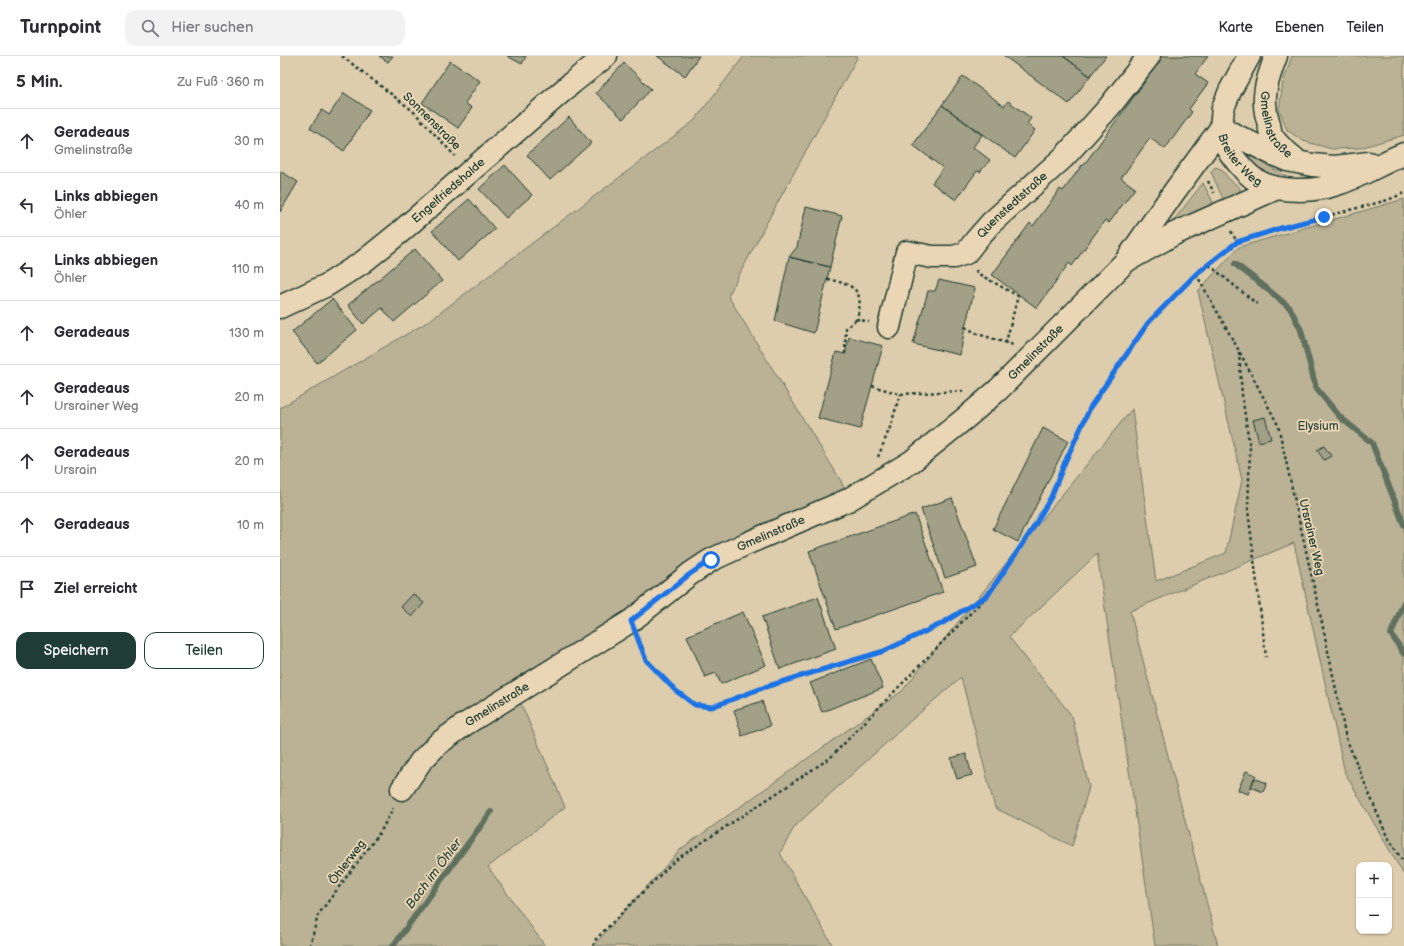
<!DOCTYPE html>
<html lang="de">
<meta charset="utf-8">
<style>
body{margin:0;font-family:"Balsamiq Sans",sans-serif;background:#f2f2f3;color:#2b2b33}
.controls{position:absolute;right:12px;bottom:12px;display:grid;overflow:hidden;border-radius:8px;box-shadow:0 1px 3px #0004}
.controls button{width:36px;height:36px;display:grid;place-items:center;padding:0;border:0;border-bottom:1px solid #e1e1e2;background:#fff;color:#2b2b33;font:20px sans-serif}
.stop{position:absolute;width:12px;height:12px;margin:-9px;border:3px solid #1a73e8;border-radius:50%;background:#fff}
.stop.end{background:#1a73e8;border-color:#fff;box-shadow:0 1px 4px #0008}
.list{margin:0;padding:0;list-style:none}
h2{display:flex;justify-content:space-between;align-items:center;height:52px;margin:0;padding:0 16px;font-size:17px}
h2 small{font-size:13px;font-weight:400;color:#7c7c81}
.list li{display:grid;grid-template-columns:26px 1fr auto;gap:12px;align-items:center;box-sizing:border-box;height:64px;padding:0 16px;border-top:1px solid #e1e1e2}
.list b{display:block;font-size:15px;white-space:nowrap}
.list p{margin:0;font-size:13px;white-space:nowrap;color:#7c7c81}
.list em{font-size:13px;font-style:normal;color:#7c7c81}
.actions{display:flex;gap:8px;padding:12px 16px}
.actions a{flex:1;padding:9px 0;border:1px solid #1f3d34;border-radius:12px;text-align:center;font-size:14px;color:#1f3d34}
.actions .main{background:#1f3d34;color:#fff}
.icon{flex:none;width:22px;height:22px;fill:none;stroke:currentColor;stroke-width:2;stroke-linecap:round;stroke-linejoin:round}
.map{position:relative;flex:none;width:1124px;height:890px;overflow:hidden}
header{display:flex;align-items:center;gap:24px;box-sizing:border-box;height:56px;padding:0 20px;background:#fff;border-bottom:1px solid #e1e1e2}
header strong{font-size:19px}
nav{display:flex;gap:22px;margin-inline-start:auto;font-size:14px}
.search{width:280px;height:36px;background:#f2f2f3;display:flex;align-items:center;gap:10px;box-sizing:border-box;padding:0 14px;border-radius:12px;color:#7c7c81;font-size:15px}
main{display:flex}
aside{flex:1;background:#fff}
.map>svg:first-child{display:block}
</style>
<header>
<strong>Turnpoint</strong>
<div class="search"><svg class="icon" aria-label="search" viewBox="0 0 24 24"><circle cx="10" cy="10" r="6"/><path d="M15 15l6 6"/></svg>Hier suchen</div>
<nav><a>Karte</a><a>Ebenen</a><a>Teilen</a></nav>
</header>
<main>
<aside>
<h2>5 Min.<small>Zu Fuß · 360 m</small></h2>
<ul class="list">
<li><svg class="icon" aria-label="ahead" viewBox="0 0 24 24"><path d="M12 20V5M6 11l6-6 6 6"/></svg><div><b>Geradeaus</b><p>Gmelinstraße</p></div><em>30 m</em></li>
<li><svg class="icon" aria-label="left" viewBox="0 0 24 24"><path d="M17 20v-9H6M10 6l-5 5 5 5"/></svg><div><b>Links abbiegen</b><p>Öhler</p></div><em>40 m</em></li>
<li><svg class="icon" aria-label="left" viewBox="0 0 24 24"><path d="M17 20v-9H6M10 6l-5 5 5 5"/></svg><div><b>Links abbiegen</b><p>Öhler</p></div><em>110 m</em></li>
<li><svg class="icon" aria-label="ahead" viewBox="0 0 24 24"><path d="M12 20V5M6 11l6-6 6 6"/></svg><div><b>Geradeaus</b></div><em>130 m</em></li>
<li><svg class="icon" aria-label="ahead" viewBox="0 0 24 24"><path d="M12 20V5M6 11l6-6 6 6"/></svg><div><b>Geradeaus</b><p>Ursrainer Weg</p></div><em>20 m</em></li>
<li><svg class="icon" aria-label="ahead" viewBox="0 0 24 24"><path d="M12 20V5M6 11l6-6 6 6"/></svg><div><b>Geradeaus</b><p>Ursrain</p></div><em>20 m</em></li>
<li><svg class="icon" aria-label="ahead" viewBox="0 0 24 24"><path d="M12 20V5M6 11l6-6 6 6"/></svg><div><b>Geradeaus</b></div><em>10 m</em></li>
<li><svg class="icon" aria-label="arrive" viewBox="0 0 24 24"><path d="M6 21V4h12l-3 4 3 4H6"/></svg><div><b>Ziel erreicht</b></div></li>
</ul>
<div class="actions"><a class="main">Speichern</a><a>Teilen</a></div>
</aside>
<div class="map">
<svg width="1124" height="890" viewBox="0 0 1124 890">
<rect width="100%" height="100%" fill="#decdac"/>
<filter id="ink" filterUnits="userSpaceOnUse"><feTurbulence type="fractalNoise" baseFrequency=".025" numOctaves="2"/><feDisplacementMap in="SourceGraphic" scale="8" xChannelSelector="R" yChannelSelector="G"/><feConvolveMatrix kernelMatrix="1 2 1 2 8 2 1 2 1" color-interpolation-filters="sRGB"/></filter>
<g filter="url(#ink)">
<path fill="#bbb296" stroke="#6d7865" d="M 464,0 L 578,0 L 493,155 L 448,240 L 561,425 L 568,443 L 468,487 L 234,631 L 285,751 L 208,811 L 265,890 L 0,890 L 0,352 L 149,265 L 414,65 Z
M 1012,0 L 1124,0 L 1124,79 L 1080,92 L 1052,93 L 1023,85 L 1007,74 L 999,53 L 1003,26 Z
M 962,95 L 1006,120 L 1008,127 L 984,121 Z
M 935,111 L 941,113 L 949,123 L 960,132 L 960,137 L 944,145 L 931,116 Z
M 923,127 L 934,148 L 896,167 L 894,164 Z
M 1124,143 L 1124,819 L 1065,717 L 1014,487 L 850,555 L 938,890 L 875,890 L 817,498 L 729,581 L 792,660 L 809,731 L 792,790 L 715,752 L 681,621 L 627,668 L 515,770 L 500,797 L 553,890 L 313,890 L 401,793 L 622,635 L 852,353 L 876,525 L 946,497 L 962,424 L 918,235 L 959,191 Z"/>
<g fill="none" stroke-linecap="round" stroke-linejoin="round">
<path stroke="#606f5e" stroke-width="6" d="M 955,208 L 985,231 L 1010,252 L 1021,274 L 1036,332 L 1060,361 L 1092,387 L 1124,469
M 1124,546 L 1111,578 L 1124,598
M 113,890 L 211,756"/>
</g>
<path fill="#a2a087" stroke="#1f3d34" d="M 99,0 L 113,0 L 108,6 Z
M 227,0 L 246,0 L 242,8 Z
M 377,0 L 419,0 L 405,20 Z
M 724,0 L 783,0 L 810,20 L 789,48 Z
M 783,0 L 826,0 L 810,20 Z
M 880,0 L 928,0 L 915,18 L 928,27 L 909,53 L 912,56 L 885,93 L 870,82 L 841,122 L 855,132 L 829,167 L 825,164 L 792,210 L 789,207 L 757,252 L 712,219 L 750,167 L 753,170 L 780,133 L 783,135 L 802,109 L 803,110 L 866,24 L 864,22 Z
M 170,5 L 200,25 L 185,47 L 192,52 L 178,72 L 142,47 Z
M 344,7 L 371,33 L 343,63 L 316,37 Z
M 683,20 L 724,50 L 728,45 L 751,62 L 747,68 L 755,74 L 735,102 L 662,49 Z
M 64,37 L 90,54 L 64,95 L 30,72 L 42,54 L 49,59 Z
M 662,49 L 702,79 L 693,91 L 710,104 L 700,116 L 697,115 L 676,144 L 652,127 L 663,112 L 633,89 Z
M 289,61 L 311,87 L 270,124 L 247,99 Z
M 225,109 L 252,139 L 226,162 L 199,133 Z
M 0,115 L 18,126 L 0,156 Z
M 189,143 L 215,173 L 178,205 L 152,175 Z
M 526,151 L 562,160 L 550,211 L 509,201 L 517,191 Z
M 135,193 L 162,225 L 114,266 L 102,252 L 83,268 L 68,249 Z
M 509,201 L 550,211 L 534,277 L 495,265 Z
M 659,224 L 695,232 L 685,271 L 680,299 L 633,288 L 648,235 L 655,235 Z
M 52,243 L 77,274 L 37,307 L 12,276 Z
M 569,281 L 603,290 L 580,373 L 538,362 L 556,296 L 565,298 Z
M 985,361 L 991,383 L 979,386 L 973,364 Z
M 763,372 L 788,385 L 738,486 L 713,473 Z
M 1044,390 L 1051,400 L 1044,404 L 1037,394 Z
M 672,442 L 697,511 L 665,522 L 641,453 Z
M 635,458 L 663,536 L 556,573 L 529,495 Z
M 133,538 L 144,547 L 132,561 L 121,551 Z
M 538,541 L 556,593 L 500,613 L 482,561 Z
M 463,556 L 486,609 L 441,628 L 436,617 L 425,621 L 407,580 Z
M 591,603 L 603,632 L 542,656 L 530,627 Z
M 482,645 L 490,670 L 462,680 L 454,654 Z
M 686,698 L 692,719 L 677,723 L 671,702 Z
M 966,715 L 976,719 L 968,738 L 958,734 Z
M 974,722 L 987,727 L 983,736 L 971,731 Z"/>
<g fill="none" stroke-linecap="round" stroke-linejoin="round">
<g stroke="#1f3d34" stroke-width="25">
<g id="minor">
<path id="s1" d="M 996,0 C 987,24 980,43 989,68 C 990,72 990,77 992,80 C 997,89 1007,96 1014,102"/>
<path id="s2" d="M 941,72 C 942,77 943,84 946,89 C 950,99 967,119 976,124 C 996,137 1035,136 1057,128 C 1080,121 1101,107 1124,98"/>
<path d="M 941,72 L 993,98 L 1007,104 L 1032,109 L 1055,111 L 1089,107"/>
<path d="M 850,203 L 894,178 L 997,132"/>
<path id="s3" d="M 0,251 L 47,229 L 83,206 L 119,177 L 293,26 L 326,0"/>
<path id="s4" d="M 609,271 L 627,196 L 652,201 L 674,201 L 686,197 L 696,184 L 711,167 L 784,101 L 806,77 L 830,50 L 869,0"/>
<path id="s5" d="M 122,733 L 141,705 L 159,687 L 184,669 L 351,565 L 410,518 L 431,504 L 468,487 L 568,444 L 631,406 L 688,360 L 718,334 L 846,205 L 894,136 L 941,72 L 943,52 L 950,35 L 969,0"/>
</g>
</g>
<path stroke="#1f3d34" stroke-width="2.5" stroke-dasharray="3 3" stroke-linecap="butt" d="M 62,0 L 133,55 L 175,100
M 928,125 L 934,137
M 951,175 L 957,186
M 929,209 L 977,248
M 696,214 L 697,217 L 738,240 L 726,286
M 916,218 L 958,293 L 998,369 L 1044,576 L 1066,682 L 1106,778 L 1124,807
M 547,223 C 574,229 585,233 577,263 L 589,266
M 685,271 L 698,278 L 733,289
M 959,296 L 962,339 L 970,393 L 968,454 L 986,601
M 565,298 L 566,272 L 577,263
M 592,330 L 620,338 L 683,335
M 598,401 L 611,369 L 620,338
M 358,584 L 366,603 L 395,635 L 415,649 L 432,651 L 485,631 L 604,595 L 661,568 L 705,541
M 30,890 L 38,859 L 101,775 L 113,752
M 313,890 L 316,883 L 394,805 L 550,702 L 708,539 L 752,474 L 771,441 L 785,406 L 811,350 L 868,267 L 916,218 L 957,186 L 1001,172 L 1108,144 L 1124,137"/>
<use href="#minor" stroke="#ead6b4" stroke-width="22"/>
</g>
</g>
<g fill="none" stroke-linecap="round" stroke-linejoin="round" filter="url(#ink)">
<path stroke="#1a73e8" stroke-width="5" d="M 431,504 L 410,518 L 351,565 L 366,604 L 395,634 L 415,649 L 432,651 L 485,631 L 604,595 L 661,568 L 708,539 L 752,474 L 771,441 L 785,406 L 811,350 L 868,267 L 916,218 L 957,186 L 1001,172 L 1044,161"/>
</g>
<g text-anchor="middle" stroke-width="3.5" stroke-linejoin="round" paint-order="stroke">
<g font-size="12" fill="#1f3d34" stroke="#ead6b4">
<text transform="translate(152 65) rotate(45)" y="4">Sonnenstraße</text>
<text dy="4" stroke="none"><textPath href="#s1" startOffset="73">Gmelinstraße</textPath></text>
<text dy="4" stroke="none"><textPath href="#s2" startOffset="38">Breiter Weg</textPath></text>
<text dy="4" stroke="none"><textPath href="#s3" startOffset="206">Engelfriedshalde</textPath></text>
<text dy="4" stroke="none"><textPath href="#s4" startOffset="204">Quenstedtstraße</textPath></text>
<text dy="4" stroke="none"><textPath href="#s5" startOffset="777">Gmelinstraße</textPath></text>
<text dy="4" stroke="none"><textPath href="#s5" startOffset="453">Gmelinstraße</textPath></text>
<text transform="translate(1032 481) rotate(77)" y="4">Ursrainer Weg</text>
<text dy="4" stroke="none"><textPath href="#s5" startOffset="129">Gmelinstraße</textPath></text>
<text transform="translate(67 806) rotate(-53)" y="4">Öhlerweg</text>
</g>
<g font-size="12" fill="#2f493e" stroke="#ead6b4">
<text x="1038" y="374">Elysium</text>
</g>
<g font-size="13" font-style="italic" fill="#2f493e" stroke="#ead6b4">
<text transform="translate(153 817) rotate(-53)" y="5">Bach im Öhler</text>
</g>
</g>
</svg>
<div class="controls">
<button>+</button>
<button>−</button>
</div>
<div class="stop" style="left:431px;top:504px"></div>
<div class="stop end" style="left:1044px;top:161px"></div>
</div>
</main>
